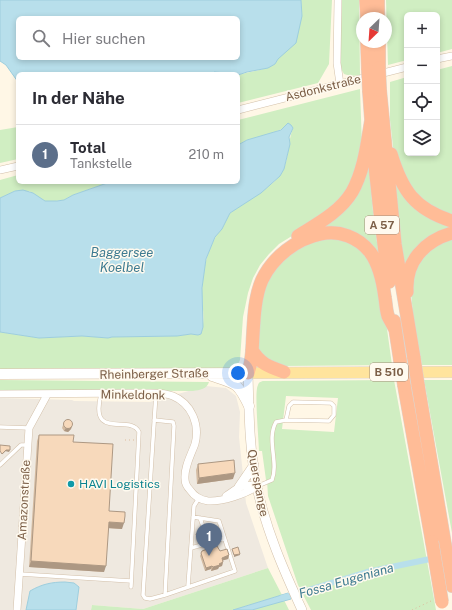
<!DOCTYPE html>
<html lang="de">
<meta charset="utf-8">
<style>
body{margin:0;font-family:"Public Sans",sans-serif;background:#f2f2f3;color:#2b2b33}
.controls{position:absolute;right:12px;top:12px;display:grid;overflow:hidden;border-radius:6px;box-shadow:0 2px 6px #0003}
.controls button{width:36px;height:36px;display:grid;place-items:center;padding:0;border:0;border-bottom:1px solid #e1e1e2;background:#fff;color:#2b2b33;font:20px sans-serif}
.compass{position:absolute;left:356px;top:12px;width:36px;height:36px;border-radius:50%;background:#fff;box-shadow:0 2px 6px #0003;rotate:205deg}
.you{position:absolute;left:238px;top:373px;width:14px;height:14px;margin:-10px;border:3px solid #fff;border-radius:50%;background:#1a73e8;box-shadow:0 0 0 6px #1a73e833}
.badge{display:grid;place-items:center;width:26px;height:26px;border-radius:50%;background:#0f766e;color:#fff;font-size:13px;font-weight:700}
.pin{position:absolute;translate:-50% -33px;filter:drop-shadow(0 1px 2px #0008)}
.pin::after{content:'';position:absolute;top:21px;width:14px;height:12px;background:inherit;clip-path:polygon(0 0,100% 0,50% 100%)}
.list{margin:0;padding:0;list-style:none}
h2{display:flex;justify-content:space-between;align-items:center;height:52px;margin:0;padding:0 16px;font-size:17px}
h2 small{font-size:13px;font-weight:400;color:#7c7c81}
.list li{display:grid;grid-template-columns:26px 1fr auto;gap:12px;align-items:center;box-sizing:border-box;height:60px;padding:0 16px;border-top:1px solid #e1e1e2}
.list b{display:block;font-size:15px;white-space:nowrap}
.list p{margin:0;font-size:13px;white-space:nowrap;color:#7c7c81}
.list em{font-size:13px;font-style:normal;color:#7c7c81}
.icon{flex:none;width:22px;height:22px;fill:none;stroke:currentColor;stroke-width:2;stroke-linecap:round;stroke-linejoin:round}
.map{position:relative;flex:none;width:452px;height:610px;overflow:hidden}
.search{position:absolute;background:#fff;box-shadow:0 2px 6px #0003;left:16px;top:16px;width:224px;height:44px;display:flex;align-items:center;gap:10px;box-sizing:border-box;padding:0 14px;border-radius:6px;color:#7c7c81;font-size:15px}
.panel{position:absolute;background:#fff;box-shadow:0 2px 6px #0003;left:16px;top:72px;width:224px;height:112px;border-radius:6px}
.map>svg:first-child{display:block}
</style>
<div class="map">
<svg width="452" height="610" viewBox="0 0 452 610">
<rect width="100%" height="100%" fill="#fff7e6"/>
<path fill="#efe9e0" d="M 206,386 L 226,388 L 236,396 L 240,412 L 239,437 L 246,503 L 268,568 L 143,609 L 92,605 L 91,610 L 0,610 L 0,398 L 72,400 L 74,401 L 150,402 Z"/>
<path fill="#d0eec2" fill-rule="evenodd" d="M 301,0 L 332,0 L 329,64 L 318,83 L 238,103 L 238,75 C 250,71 263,71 275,64 L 302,16 Z
M 342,0 L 359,0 L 360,75 C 354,76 350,76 344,74 L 339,65 Z
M 386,0 L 452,0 L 452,49 L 437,53 L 437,15 L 407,15 L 407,60 L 388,65 Z
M 452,66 L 452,217 L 416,196 L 394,155 L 390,120 L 390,82 L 407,77 L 407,153 L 437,153 L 437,70 Z
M 360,89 L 362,146 L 359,162 L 343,197 L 316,221 L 279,244 L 269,254 L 260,265 L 253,278 L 248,293 L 243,317 L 240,360 L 237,366 L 230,368 L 0,369 L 0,332 L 39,338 L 82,336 L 108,338 L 112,337 L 177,336 L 191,334 L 198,335 L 201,334 C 205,322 203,309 202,297 C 202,277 205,255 215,238 C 217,234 220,231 222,228 C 225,223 227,216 231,212 C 247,198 267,192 280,175 C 290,162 287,143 293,128 L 284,128 L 270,134 L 247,140 L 238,145 L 238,120 Z
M 18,127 L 18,159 L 0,163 L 0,130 Z
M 368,156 L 374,223 L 380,262 L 372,251 L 315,229 L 324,224 Z
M 18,175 L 18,182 L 110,182 L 73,195 L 64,200 L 56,201 L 45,201 L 29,191 L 15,191 L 0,198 L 0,180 Z
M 394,176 L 447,223 L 452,231 L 443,233 L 406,276 L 398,222 Z
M 452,237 L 452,365 L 422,365 L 413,314 L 411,292 L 412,276 L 424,252 Z
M 335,238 L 354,244 L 368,257 L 382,293 L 392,365 L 282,366 L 257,353 L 262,292 L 278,264 L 310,241 Z
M 0,380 L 209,382 C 207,389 200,390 193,391 L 0,390 Z
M 394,380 L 436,610 L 311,610 L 298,585 L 268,496 L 267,480 L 266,480 L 262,451 L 259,451 C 259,440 254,392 258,385 C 259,382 260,382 263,381 ZM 286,396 L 338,398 L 334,432 L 282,429 Z
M 424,380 L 452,380 L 452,533 Z
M 268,568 L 282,595 L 233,610 L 91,610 L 92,605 L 143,609 Z
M 284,600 L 289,610 L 252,610 Z"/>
<path fill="#b8dfeb" stroke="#9dcede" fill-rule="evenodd" d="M 0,0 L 301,0 L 302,16 L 296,43 L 278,59 L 275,64 L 268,68 L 247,72 L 238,75 L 238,74 L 214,72 L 214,74 L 18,74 L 18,82 L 6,65 L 0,61 ZM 18,18 L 238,18 L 238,58 L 18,58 Z
M 288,123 L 291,125 L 293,128 L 289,137 L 290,144 L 284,169 L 280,176 L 261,193 L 230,213 L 222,229 L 215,237 L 206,259 L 202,288 L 203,327 L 201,334 L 198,335 L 191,334 L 177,336 L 112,337 L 108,338 L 82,336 L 39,338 L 0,332 L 0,198 L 15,191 L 23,190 L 33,193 L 45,201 L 57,201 L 64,200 L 73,195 L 110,182 L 238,182 L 238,145 L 247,140 L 281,130 Z
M 65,582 L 74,583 L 79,587 L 76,610 L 26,610 L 30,591 C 42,584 52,582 65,582 Z
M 288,593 L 291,599 L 252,610 L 233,610 Z"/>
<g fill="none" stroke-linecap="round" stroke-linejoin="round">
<path stroke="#b8dfeb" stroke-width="6" d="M 282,598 L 367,572 L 435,558"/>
<g stroke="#d3c0aa" stroke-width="4.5">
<path id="service" d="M 156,393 L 143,595 L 145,598 L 150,599 L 165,595 L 235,571 L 219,521 L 193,517
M 101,394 C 89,442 130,413 139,432 L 131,587
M 154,420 L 173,422 L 174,426 L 165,595
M 0,427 L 29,428
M 0,465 L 21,445 L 27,445
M 258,486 L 272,480 C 279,462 266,440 276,422 L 286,420 L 329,421 L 334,415 L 334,406 L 331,403 L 293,402 L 289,406 L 286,420
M 200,518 L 209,543 L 224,538
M 191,548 L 209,543
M 20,574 L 131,581
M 188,586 L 194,506 L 199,498"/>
</g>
<g stroke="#d3c0aa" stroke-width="8">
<path id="minor" d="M 338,0 L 337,63 L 340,84
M 437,59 L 452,56
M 238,110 L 407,67
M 0,170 L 18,166
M 0,394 L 143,393 C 153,393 164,392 173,396 C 192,404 200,425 195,444 C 191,455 184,467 185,479 C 185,484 187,487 190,490 C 194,496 201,500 208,501 C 221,502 247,494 257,486
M 226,496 C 238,488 242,483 257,486
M 17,610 L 29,428 L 47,395"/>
</g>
<g stroke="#d3c0aa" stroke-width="10">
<path id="tertiary" d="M 248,373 C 249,411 249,449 257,487 C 266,530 284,571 302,610
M 239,487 L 254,465"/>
</g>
<g stroke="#d6c1a7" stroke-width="11">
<path id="secondary" d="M 0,374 L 248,373
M 212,376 C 237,384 238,383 249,406"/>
</g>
<g stroke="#ddd5cf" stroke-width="12">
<path id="primary" d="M 248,373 L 452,372"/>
</g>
<g stroke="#ddd5cf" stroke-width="14">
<path id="motorway" d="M 366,0 L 367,18
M 378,0 L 378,18
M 367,42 L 368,70
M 379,42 L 379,68
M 380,90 L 395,244 L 414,358
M 369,91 C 373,154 380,218 389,282
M 391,154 C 402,190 414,209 452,221
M 298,236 C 317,224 340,212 352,192 C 364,171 367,144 371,121
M 407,292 C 405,262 424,241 452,233
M 394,321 L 400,360
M 252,350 C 260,364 270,367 284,372
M 248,373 C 253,359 252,347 253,334 C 254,316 255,296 262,280 C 273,257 296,239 321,234 C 339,230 358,237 370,252 C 379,264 383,282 385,298 C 386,303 386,310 388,316 C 390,320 393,325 395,329
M 404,385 L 432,542
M 418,385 L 452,586"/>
</g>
<path stroke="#ddbc9d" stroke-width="1" stroke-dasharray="1 3" stroke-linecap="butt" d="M 125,440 L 134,440
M 412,610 L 431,601"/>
<use href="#service" stroke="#fff" stroke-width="3.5"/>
<use href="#minor" stroke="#fff" stroke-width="7"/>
<use href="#tertiary" stroke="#fff" stroke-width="9"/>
<use href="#secondary" stroke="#fff" stroke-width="10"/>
<use href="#primary" stroke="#ffe49d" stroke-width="11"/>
<use href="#motorway" stroke="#ffbc97" stroke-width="13"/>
<g stroke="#ddd5cf" stroke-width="14" stroke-linecap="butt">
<path id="motorway-bridge" d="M 379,68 L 380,90
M 368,70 L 369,91
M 414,358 L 418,385
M 400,360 L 404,385
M 432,542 L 442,602"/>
</g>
<use href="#motorway-bridge" stroke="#ffbc97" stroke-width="13"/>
</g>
<path fill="#d4bba1" d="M 64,422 L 72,426 L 71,429 L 68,432 L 64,431 L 62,428 Z
M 39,435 L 73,442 L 109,511 L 122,529 L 108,528 L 104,572 L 29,567 L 37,441 Z
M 198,464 L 233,479 L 197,484 L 196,470 Z
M 209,530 L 217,537 L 211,539 L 208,532 Z
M 208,543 L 220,551 L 229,555 L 228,559 L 223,560 L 223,562 L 222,566 L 219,567 L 218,569 L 211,571 L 211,569 L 205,571 L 200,556 L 202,551 L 208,549 L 207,547 Z"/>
<path fill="#ad9883" d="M 72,426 L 71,429 L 68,432 L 64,431 L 66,428 Z
M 6,450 L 10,450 L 9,452 L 5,451 L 2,456 Z
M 235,473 L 233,479 L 197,484 L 199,478 Z
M 109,522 L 124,523 L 122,529 L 107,528 Z
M 217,535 L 217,537 L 211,539 L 211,537 Z
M 205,539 L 205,541 L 198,543 L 199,541 Z
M 240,554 L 240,555 L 234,557 L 234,555 Z
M 229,555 L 228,559 L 221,561 L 222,558 Z
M 31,561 L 106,566 L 104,572 L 29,567 Z
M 223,562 L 222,566 L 219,567 L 218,569 L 211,571 L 213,567 Z
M 212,566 L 211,569 L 205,571 L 206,568 Z"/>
<path fill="#f7d9bb" stroke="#ad9883" d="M63.5 424a4.5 4.5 0 1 1 9 0a4.5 4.5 0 1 1-9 0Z
M 39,435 L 74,435 L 73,442 L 113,444 L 109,511 L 125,512 L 125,516 L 124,523 L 109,522 L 106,566 L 31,561 Z
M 0,445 L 10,446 L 10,450 L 6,450 L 2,454 L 0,451 Z
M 234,460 L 235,473 L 199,478 L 198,464 Z
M 215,529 L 217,535 L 211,537 L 209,530 Z
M 203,532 L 205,539 L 199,541 L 196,534 Z
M 213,542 L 214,547 L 217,546 L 220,551 L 227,549 L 229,555 L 222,558 L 223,562 L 219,564 L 220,565 L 213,567 L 212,566 L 206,568 L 201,553 L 202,551 L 210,548 L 208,543 Z
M 238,547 L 240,554 L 234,555 L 232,549 Z"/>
<circle fill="#0f9aa8" stroke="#fffaef" stroke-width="1.5" cx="71" cy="484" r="4"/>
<g text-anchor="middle" stroke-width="3" stroke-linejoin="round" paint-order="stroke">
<g fill="#fffaef" stroke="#a38e79" stroke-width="1">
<rect x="365" y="216" width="34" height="18" rx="3"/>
<rect x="370" y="363" width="38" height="18" rx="3"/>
</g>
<g font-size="11" font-weight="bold" fill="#7c5f47">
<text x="382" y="229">A 57</text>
<text x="389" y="376">B 510</text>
</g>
<g font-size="12" fill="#7c5f47" stroke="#fffaef">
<text transform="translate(323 88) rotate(-14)" y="4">Asdonkstraße</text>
<text transform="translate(154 374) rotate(-1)" y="4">Rheinberger Straße</text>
<text transform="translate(133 395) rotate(1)" y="4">Minkeldonk</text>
<text transform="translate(258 483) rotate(79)" y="4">Querspange</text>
<text transform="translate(24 500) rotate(-87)" y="4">Amazonstraße</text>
</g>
<g font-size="12" fill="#0d838f" stroke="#fffaef" text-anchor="start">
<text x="79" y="488">HAVI Logistics</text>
</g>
<g font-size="13" font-style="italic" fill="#3e7b91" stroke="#fffaef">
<text x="122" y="257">Baggersee<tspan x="122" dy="15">Koelbel</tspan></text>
<text transform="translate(346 580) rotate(-16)" y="5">Fossa Eugeniana</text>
</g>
</g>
</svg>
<div class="controls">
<button>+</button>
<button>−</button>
<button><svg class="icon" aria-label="locate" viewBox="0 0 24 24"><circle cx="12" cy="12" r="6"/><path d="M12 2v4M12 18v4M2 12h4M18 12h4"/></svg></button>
<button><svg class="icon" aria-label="layers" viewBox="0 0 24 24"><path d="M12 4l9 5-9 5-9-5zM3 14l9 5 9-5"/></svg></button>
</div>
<svg class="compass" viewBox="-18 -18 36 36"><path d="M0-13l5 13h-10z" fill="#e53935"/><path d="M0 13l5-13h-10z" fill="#7c7c81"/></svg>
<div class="you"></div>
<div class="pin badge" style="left:209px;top:556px;background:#5c6f8a">1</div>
<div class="search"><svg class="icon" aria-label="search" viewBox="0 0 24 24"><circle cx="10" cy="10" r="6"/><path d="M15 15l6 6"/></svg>Hier suchen</div>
<section class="panel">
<h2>In der Nähe<small></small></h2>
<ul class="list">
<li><span class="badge" style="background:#5c6f8a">1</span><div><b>Total</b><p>Tankstelle</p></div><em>210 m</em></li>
</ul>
</section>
</div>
